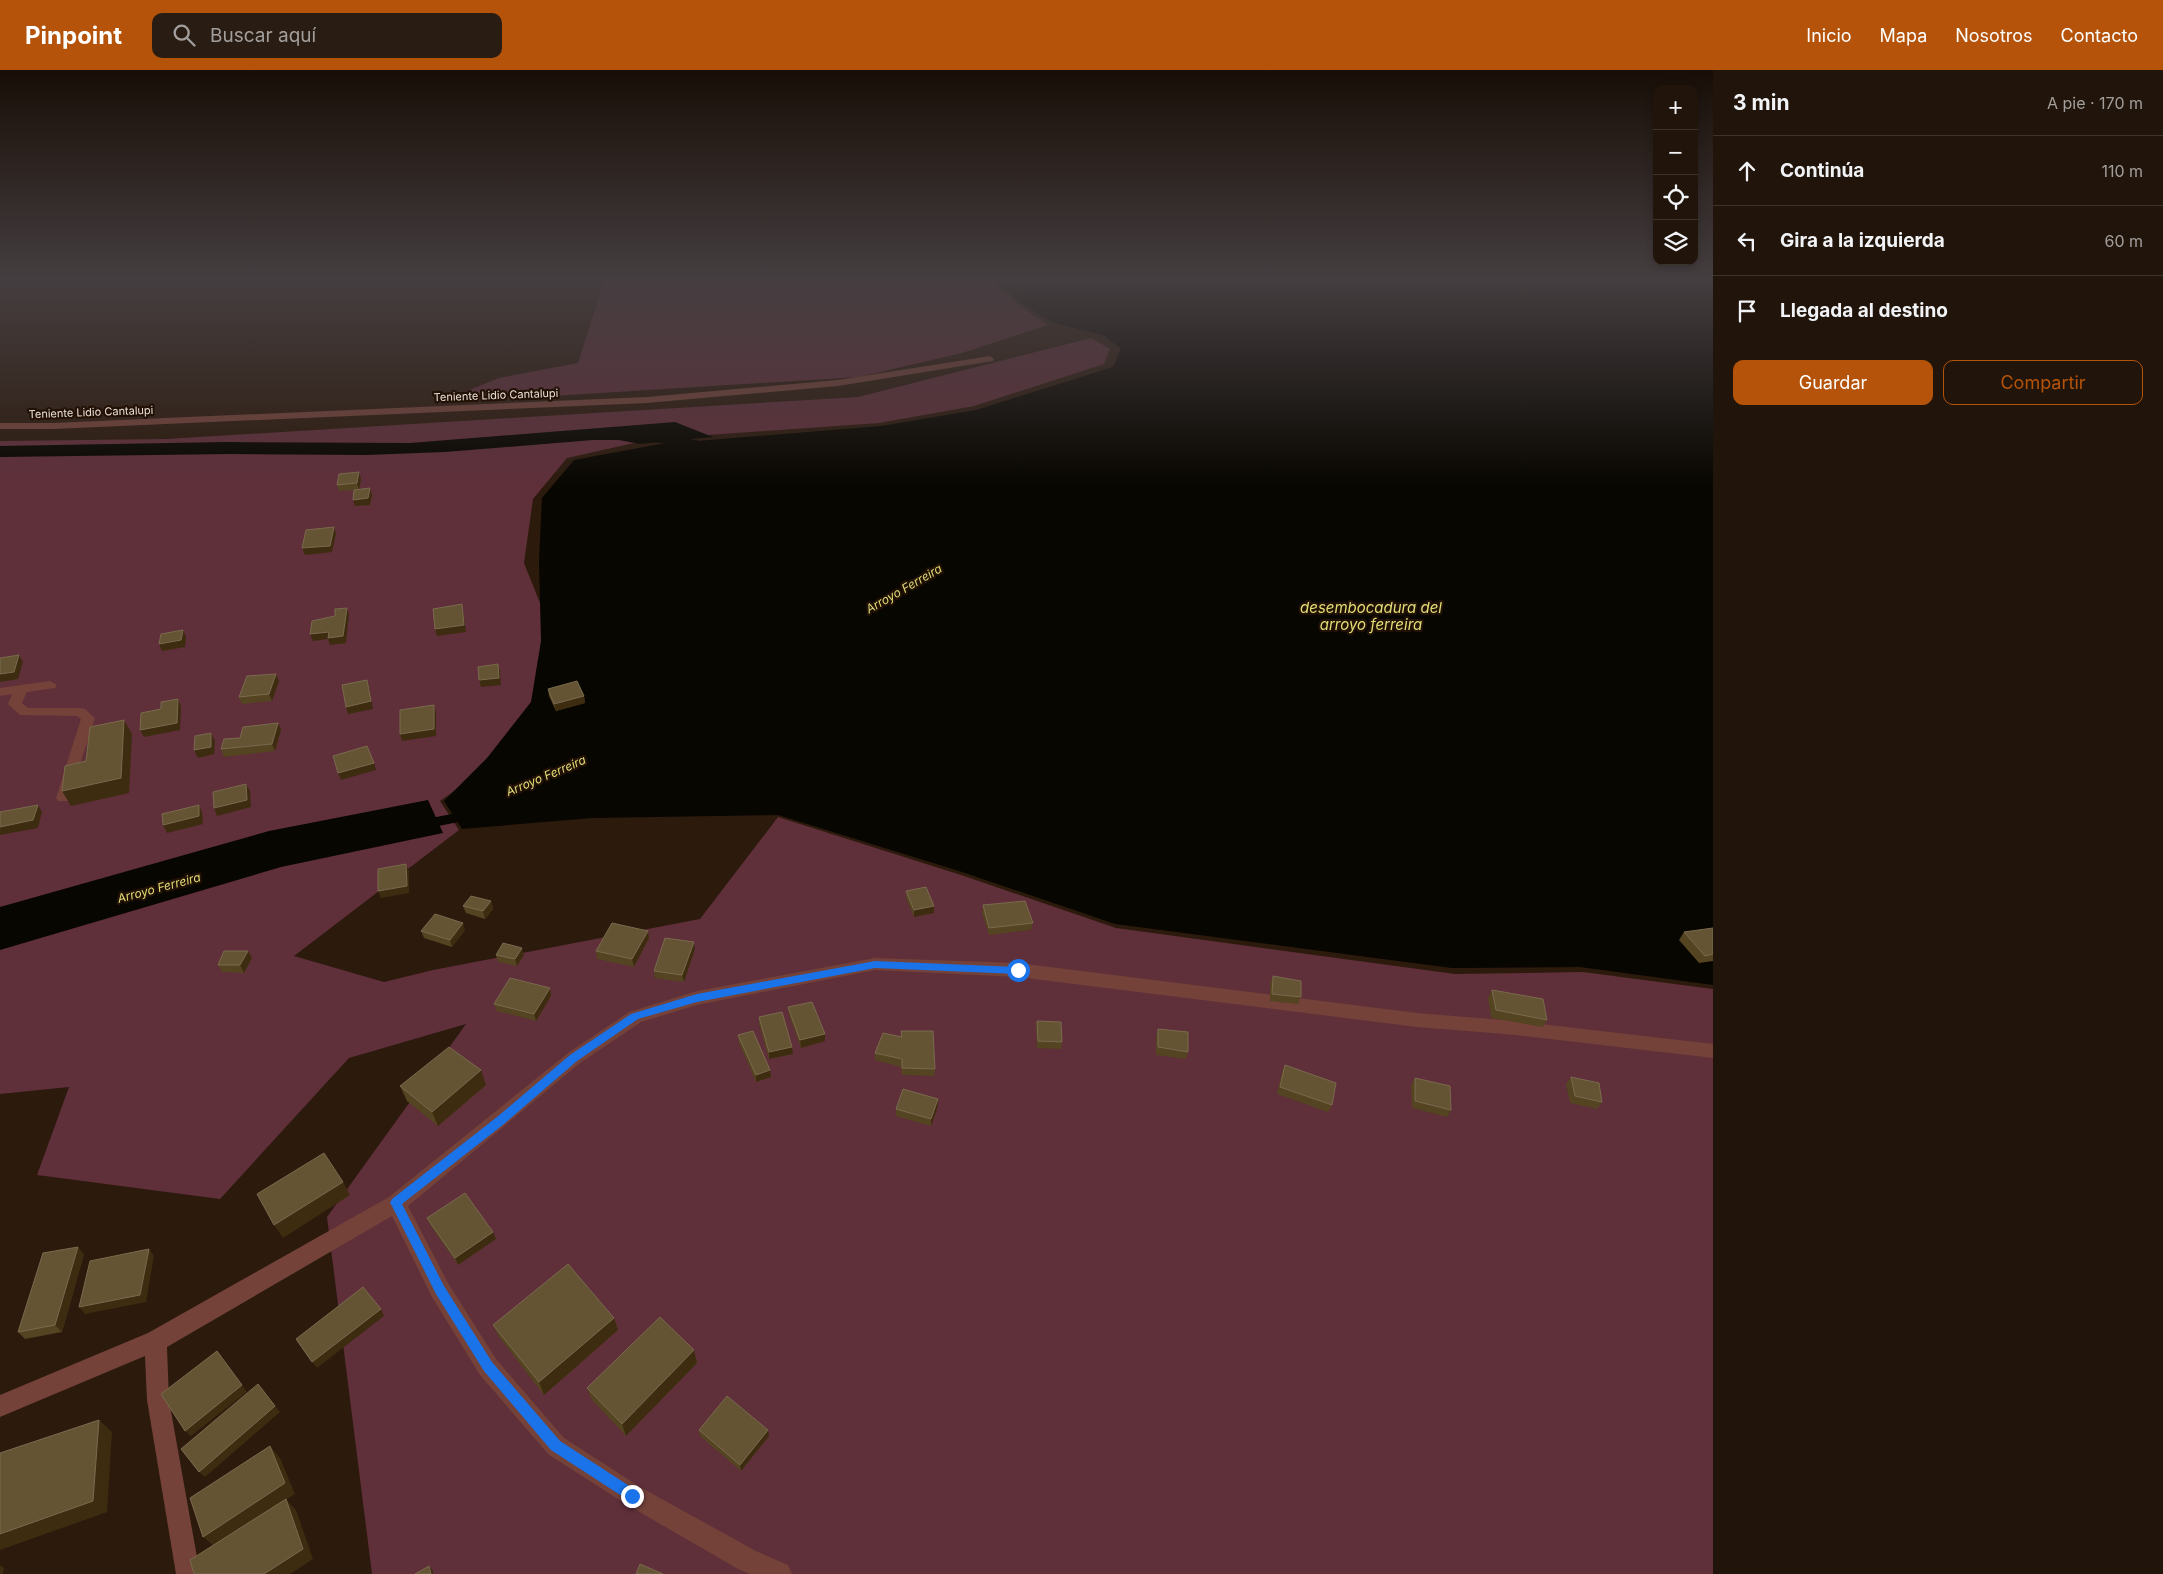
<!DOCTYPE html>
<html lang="es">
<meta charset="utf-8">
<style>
body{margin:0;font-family:Inter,sans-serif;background:#291d13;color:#f1f3f6}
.controls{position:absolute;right:15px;top:15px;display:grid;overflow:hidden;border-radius:10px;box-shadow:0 2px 8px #0003}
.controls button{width:45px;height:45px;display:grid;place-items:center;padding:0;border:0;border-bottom:1px solid #3e332b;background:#21140a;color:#f1f3f6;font:25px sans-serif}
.stop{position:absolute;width:15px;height:15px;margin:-11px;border:4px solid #1a73e8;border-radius:50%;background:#fff}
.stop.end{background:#1a73e8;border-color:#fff;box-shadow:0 1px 5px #0008}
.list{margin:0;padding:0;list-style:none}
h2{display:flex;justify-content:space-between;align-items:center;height:65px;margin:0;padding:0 20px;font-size:21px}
h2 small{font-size:16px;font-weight:400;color:#a29e9c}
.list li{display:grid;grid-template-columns:32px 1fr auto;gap:15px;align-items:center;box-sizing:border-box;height:70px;padding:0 20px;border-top:1px solid #3e332b}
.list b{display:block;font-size:19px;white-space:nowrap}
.list em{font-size:16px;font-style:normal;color:#a29e9c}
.actions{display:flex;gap:10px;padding:15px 20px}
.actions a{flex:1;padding:11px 0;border:1px solid #b45309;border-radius:10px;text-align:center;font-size:18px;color:#b45309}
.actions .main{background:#b45309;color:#fff}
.icon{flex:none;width:28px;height:28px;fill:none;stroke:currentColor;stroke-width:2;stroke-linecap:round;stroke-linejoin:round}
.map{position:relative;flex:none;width:1713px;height:1504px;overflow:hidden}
header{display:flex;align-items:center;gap:30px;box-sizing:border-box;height:70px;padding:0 25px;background:#b45309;color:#fff}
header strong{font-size:24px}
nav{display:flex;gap:28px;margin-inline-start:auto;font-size:18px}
.search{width:350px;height:45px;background:#291d13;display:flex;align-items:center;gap:12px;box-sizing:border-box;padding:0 18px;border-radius:10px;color:#a29e9c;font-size:19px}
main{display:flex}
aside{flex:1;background:#21140a}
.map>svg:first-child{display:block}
</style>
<header>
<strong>Pinpoint</strong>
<div class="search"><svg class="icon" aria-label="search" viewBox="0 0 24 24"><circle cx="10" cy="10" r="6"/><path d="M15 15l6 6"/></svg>Buscar aquí</div>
<nav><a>Inicio</a><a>Mapa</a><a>Nosotros</a><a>Contacto</a></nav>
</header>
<main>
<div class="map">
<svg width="1713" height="1504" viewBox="0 0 1713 1504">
<rect width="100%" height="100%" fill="#2c1a0d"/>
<path fill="#5f2f3a" d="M 605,208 L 990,208 L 1017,234 L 1048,255 L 962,283 L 859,307 L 437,333 L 499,308 L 578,293 Z
M 1091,268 L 1110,279 L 1104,294 L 974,336 L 879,353 L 652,369 L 567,388 L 533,429 L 524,493 L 554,568 L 553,626 L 498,690 L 440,731 L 459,760 L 294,886 L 384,912 L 433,900 L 700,849 L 778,747 L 961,805 L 1116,858 L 1455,904 L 1583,902 L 1713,919 L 1713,1504 L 372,1504 L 327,1147 L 466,954 L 349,988 L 220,1129 L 37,1105 L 69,1017 L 0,1024 L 0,371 L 166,369 L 858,327 Z"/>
<path fill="#080600" d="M 994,208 L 1713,208 L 1713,915 L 1580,897 L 1452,898 L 1115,854 L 959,801 L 778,745 L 592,748 L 462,759 L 444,731 L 487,688 L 531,632 L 541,571 L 539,491 L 542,428 L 574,390 L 660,374 L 881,356 L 976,340 L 1113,297 L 1121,279 L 1103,265 L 1053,253 L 1020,232 Z
M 675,352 L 713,367 L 640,374 L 619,370 L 593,370 L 445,382 L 366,385 L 230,384 L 0,387 L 0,376 L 226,372 L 410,373 Z
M 428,730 L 443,763 L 281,797 L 0,880 L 0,837 L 269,761 Z"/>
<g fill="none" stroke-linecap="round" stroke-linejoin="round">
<path stroke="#080600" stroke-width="8" d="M 660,369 L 695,374"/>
<path stroke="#080600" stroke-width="9" d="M 425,754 L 455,748 L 466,743"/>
<path fill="#744239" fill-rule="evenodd" d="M 990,286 L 994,289 L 993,291 L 838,316 L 647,333 L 53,359 L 0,359 L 0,353 L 53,353 L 647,327 L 838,310 Z
M 21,615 L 28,619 L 22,633 L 28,638 L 80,638 L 85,639 L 95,648 L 68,731 L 58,731 L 56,728 L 81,649 L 77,646 L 20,645 L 8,634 L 14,619 Z"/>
<path fill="#744239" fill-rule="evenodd" d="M 50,611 L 57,615 L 55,618 L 0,626 L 0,618 Z
M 875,888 L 1018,893 L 1417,943 L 1516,951 L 1713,974 L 1713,988 L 1516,965 L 1417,957 L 1018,907 L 875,900 L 697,935 L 641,952 L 580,993 L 408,1136 L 448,1213 L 496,1289 L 564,1368 L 640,1417 L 756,1481 L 788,1495 L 792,1504 L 750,1504 L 738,1499 L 624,1433 L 548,1384 L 480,1305 L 432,1227 L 392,1146 L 167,1277 L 169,1330 L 200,1504 L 176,1504 L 147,1330 L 145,1286 L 0,1347 L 0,1325 L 148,1263 L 389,1127 L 568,983 L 629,942 L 697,921 Z"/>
</g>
<path fill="#554421" d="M 361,409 L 359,419 L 372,425 L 370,435 L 355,436 L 354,420 L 339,421 L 337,415 Z
M 276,604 L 279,611 L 272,631 L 242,634 L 239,627 Z
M 548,619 L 584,626 L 585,633 L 556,641 L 549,626 Z
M 278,653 L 281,660 L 275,681 L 224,687 L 221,679 L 240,668 Z
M 906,821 L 934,836 L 934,843 L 914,847 L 906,828 Z
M 491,831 L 493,839 L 485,849 L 466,843 L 463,836 Z
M 983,835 L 1033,853 L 1031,860 L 989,865 L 982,843 Z
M 1713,858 L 1713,891 L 1699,893 L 1679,870 L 1684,862 Z
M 465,860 L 452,877 L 424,868 L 421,861 Z
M 649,868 L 634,897 L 597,889 L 596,881 Z
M 695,879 L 684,912 L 655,908 L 654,901 Z
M 248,881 L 252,888 L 244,903 L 222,902 L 218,895 Z
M 496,885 L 524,885 L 517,896 L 498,892 Z
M 1273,906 L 1301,927 L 1298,934 L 1270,931 L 1270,913 Z
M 550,918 L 551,926 L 536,951 L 497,941 L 494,934 Z
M 1492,920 L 1547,950 L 1543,957 L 1491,948 L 1488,928 Z
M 788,937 L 825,964 L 825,971 L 801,978 L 789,945 Z
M 759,947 L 792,977 L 793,984 L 769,989 L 759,954 Z
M 1037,951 L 1062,972 L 1061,979 L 1037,978 L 1036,958 Z
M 1158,959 L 1188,982 L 1186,989 L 1156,985 L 1156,966 Z
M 901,961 L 935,999 L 934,1006 L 902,1005 L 901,997 L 875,990 L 875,983 L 901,967 Z
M 738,965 L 770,1000 L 771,1007 L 756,1012 L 739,973 Z
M 1285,995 L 1332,1035 L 1328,1042 L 1277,1024 L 1282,1002 Z
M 1571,1007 L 1602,1032 L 1597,1039 L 1570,1033 L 1566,1014 Z
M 1415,1008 L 1451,1040 L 1447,1047 L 1412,1038 L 1411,1015 Z
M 486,1015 L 438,1056 L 407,1031 L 400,1016 Z
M 938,1036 L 931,1056 L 896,1046 L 896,1039 Z
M 427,1148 L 493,1162 L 496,1169 L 458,1195 L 430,1155 Z
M 84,1184 L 62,1262 L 25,1269 L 18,1262 Z
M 614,1248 L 618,1260 L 544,1325 L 499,1267 L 493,1255 Z
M 694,1280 L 697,1293 L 626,1366 L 592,1330 L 587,1318 Z
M 699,1360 L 769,1366 L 741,1401 L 700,1366 Z"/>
<path fill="#3e2c11" d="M 359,402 L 361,409 L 359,420 L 357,413 Z
M 370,418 L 372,425 L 370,435 L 355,436 L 353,430 Z
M 334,457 L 336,464 L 332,482 L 305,485 L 302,478 Z
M 462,534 L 466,562 L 437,566 L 435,559 Z
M 347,538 L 349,545 L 346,573 L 330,575 L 328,569 L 313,571 L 310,564 Z
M 183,560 L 186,567 L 185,577 L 162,581 L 159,574 Z
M 19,585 L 23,592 L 18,609 L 0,612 L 0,604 Z
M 498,594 L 500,601 L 501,615 L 481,617 L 479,610 Z
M 276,604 L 279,611 L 272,631 L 269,624 Z
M 367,610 L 369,617 L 373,639 L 348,644 L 346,637 Z
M 584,626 L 585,633 L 556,641 L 554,634 Z
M 178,629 L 181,636 L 180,660 L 144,667 L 140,660 Z
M 434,635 L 436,642 L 436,666 L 402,671 L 400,664 Z
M 124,650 L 132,664 L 129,723 L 71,736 L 62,721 Z
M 278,653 L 281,660 L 275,681 L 272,674 Z
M 211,663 L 215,671 L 214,684 L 198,688 L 194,680 Z
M 374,693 L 376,700 L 341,710 L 338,703 Z
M 246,714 L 250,721 L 251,737 L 217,746 L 214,738 Z
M 38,735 L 42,742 L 38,758 L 0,765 L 0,757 Z
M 199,735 L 202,742 L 203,754 L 167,763 L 163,755 Z
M 406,794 L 409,801 L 409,823 L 381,828 L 378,821 Z
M 491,831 L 493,839 L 485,849 L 483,841 Z
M 934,836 L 934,843 L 914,847 L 914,840 Z
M 463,853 L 465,860 L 452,877 L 450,870 Z
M 648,861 L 649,868 L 634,897 L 632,889 Z
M 694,872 L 695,879 L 684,912 L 682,905 Z
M 522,878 L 524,885 L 517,896 L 515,889 Z
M 248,881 L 252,888 L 244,903 L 240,895 Z
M 550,918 L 551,926 L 536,951 L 534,944 Z
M 825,964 L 825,971 L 801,978 L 800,970 Z
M 792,977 L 793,984 L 769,989 L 769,982 Z
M 481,1000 L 486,1015 L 438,1056 L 432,1042 Z
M 770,1000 L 771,1007 L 756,1012 L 756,1005 Z
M 938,1029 L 938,1036 L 931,1056 L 931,1049 Z
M 343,1112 L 350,1125 L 283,1168 L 274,1155 Z
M 493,1162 L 496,1169 L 458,1195 L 455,1188 Z
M 78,1177 L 84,1184 L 62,1262 L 55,1255 Z
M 149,1179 L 154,1186 L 146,1232 L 85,1244 L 79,1237 Z
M 381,1239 L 384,1246 L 317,1298 L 312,1292 Z
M 614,1248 L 618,1260 L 544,1325 L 539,1312 Z
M 694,1280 L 697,1293 L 626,1366 L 622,1354 Z
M 217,1281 L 247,1322 L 191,1366 L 185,1361 Z
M 258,1314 L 280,1342 L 205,1407 L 199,1402 Z
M 99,1350 L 112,1362 L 107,1442 L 0,1480 L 0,1464 Z
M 768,1360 L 769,1366 L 741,1401 L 740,1395 Z
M 270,1376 L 280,1388 L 295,1424 L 286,1430 L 296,1440 L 313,1489 L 290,1504 L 264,1504 L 215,1477 L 203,1467 Z
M 0,1495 L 4,1498 L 3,1504 L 0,1504 Z
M 429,1496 L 433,1501 L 433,1504 L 431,1504 Z"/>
<path fill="#655434" stroke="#7a6a4e" d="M 359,402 L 357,413 L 337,415 L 339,404 Z
M 370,418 L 368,428 L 353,430 L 354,420 Z
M 334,457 L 330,476 L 302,478 L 306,460 Z
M 462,534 L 464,555 L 435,559 L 433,539 Z
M 347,538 L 343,566 L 328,568 L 329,562 L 310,564 L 312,551 L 335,546 L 335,539 Z
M 183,560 L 181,570 L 159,574 L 161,564 Z
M 19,585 L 14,602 L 0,604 L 0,588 Z
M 498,594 L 499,608 L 479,610 L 478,597 Z
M 276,604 L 269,624 L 239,627 L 247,606 Z
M 367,610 L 371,631 L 346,637 L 342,615 Z
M 577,611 L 584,626 L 554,634 L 548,619 Z
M 178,629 L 177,653 L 140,660 L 141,643 L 161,639 L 161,632 Z
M 434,635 L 434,659 L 400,664 L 400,640 Z
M 124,650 L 121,708 L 62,721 L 65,696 L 86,691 L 90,657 Z
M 278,653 L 272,674 L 221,679 L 224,669 L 240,668 L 243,657 Z
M 211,663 L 211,677 L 194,680 L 195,666 Z
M 367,676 L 374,693 L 338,703 L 333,686 Z
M 246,714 L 247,730 L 214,738 L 213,722 Z
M 38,735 L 33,750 L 0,757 L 0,742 Z
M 199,735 L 199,746 L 163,755 L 162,744 Z
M 406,794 L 407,816 L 378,821 L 378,799 Z
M 926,817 L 934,836 L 914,840 L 906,821 Z
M 471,826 L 491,831 L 483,841 L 463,836 Z
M 1025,831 L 1033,853 L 989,858 L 983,835 Z
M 435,844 L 463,853 L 450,870 L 421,861 Z
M 612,853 L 648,861 L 632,889 L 596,881 Z
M 1713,858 L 1713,884 L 1705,886 L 1684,862 Z
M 665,868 L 694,872 L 682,905 L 654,901 Z
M 503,873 L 522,878 L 515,889 L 496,885 Z
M 224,881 L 248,881 L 240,895 L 218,895 Z
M 1273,906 L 1301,911 L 1301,927 L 1272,924 Z
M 510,908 L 550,918 L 534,944 L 494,934 Z
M 1492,920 L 1543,929 L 1547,950 L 1496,940 Z
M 812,932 L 825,964 L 800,970 L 788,937 Z
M 782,942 L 792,977 L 769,982 L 759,947 Z
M 1037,951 L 1061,952 L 1062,972 L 1038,971 Z
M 1158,959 L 1188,962 L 1188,982 L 1158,977 Z
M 753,961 L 770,1000 L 756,1005 L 738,965 Z
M 901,961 L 933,961 L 935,999 L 902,998 L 902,989 L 875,983 L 883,963 L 902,967 Z
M 449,977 L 481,1000 L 432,1042 L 400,1016 Z
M 1285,995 L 1336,1013 L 1332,1035 L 1280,1017 Z
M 1571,1007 L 1599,1013 L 1602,1032 L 1575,1026 Z
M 1415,1008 L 1450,1016 L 1451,1040 L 1415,1031 Z
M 903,1019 L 938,1029 L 931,1049 L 896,1039 Z
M 324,1083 L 343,1112 L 274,1155 L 257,1124 Z
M 465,1123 L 493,1162 L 455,1188 L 427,1148 Z
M 78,1177 L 55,1255 L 18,1262 L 43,1183 Z
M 149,1179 L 140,1225 L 79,1237 L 90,1191 Z
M 568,1194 L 614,1248 L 539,1312 L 493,1255 Z
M 363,1217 L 381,1239 L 312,1292 L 296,1269 Z
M 660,1247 L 694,1280 L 622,1354 L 587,1318 Z
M 217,1281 L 242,1315 L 185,1361 L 161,1324 Z
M 258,1314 L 275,1336 L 199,1402 L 181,1379 Z
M 727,1326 L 768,1360 L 740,1395 L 699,1360 Z
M 99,1350 L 93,1431 L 0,1464 L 0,1383 Z
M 270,1376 L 285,1413 L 203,1467 L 190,1428 Z
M 286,1429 L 303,1479 L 264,1504 L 194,1504 L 190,1490 Z
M 640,1494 L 663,1504 L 636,1504 Z
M 429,1496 L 431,1504 L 415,1504 Z"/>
<linearGradient id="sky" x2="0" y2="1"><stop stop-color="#180e07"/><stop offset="0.5" stop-color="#453e40"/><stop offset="1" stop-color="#453e40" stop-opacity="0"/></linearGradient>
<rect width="1713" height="418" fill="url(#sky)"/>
<path fill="#1a73e8" d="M 875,891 L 1018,897 L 1023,900 L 1018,904 L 875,898 L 697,932 L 638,949 L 577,991 L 504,1054 L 402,1134 L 444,1216 L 492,1292 L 560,1371 L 637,1421 L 639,1426 L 637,1430 L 632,1432 L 628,1430 L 551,1380 L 484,1301 L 436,1224 L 392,1136 L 390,1133 L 392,1129 L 497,1047 L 570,985 L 631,944 L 697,924 Z"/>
<g text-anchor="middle" stroke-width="4.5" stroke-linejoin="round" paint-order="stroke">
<g font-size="11" fill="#ebdfd6" stroke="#221105">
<text transform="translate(496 325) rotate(-2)" y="4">Teniente Lidio Cantalupi</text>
<text transform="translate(91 342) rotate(-2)" y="4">Teniente Lidio Cantalupi</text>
</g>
<g font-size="12" font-style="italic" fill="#e0de76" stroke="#221105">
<text transform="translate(904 519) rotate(-30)" y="4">Arroyo Ferreira</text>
<text transform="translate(546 706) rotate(-23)" y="4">Arroyo Ferreira</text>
<text transform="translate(159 818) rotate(-15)" y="4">Arroyo Ferreira</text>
</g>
<g font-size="15" font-style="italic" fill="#e0de76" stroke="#221105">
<text x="1371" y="543">desembocadura del<tspan x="1371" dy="17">arroyo ferreira</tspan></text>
</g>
</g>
</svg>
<div class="controls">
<button>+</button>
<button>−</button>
<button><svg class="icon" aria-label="locate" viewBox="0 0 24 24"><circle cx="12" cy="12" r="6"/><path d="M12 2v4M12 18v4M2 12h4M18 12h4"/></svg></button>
<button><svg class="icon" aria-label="layers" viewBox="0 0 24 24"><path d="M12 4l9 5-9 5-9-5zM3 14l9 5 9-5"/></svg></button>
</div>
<div class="stop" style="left:1018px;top:900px"></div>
<div class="stop end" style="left:632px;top:1426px"></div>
</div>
<aside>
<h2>3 min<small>A pie · 170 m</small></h2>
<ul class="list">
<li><svg class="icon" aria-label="ahead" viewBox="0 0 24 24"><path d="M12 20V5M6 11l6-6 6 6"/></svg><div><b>Continúa</b></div><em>110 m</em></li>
<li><svg class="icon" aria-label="left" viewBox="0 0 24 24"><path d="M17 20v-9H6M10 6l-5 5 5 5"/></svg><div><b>Gira a la izquierda</b></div><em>60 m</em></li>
<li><svg class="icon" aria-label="arrive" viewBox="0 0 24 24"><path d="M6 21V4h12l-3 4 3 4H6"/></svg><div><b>Llegada al destino</b></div></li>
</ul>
<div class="actions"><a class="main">Guardar</a><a>Compartir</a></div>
</aside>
</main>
